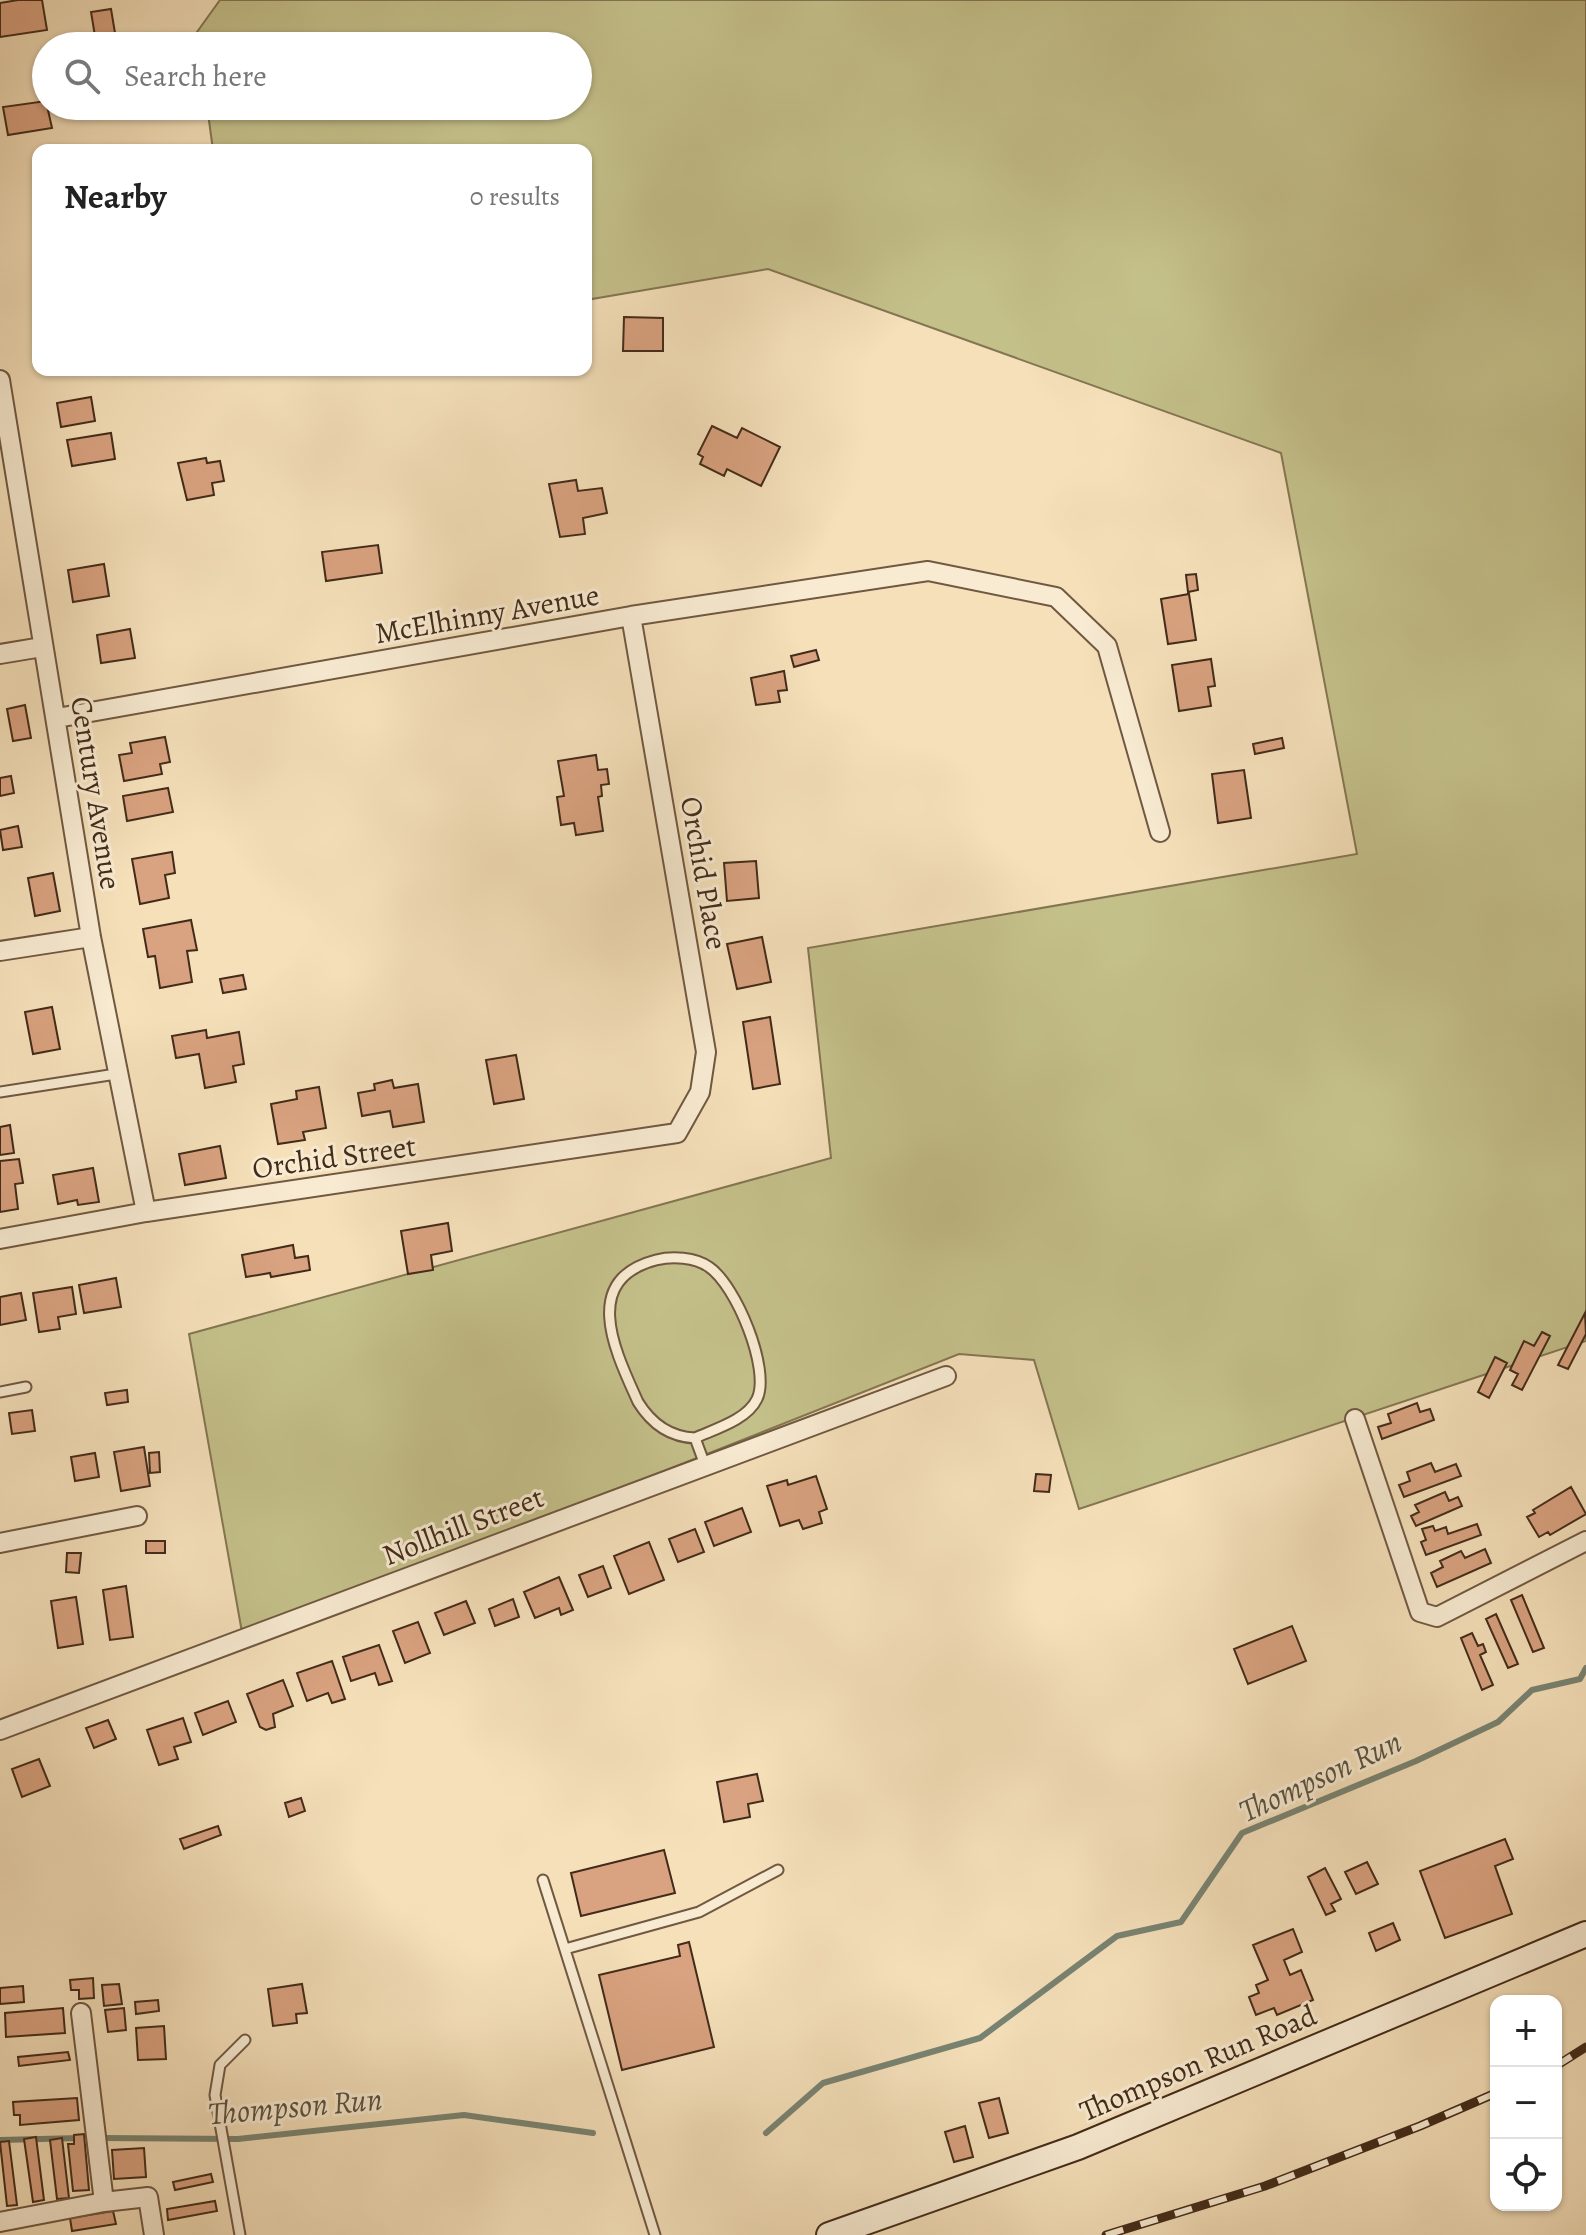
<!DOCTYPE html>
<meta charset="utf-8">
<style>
body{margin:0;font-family:Alegreya,serif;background:#f6f6f6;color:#222}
.controls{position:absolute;right:24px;bottom:24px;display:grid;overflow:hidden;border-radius:16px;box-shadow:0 2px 6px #0004}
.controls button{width:72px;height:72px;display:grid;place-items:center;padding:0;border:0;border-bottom:2px solid #e0e0e0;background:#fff;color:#222;font:40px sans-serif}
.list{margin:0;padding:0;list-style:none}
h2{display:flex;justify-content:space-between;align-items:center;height:104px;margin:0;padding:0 32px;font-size:34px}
h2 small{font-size:26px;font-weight:400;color:#767676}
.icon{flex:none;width:44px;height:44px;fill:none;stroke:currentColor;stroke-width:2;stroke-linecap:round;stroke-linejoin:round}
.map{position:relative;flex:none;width:1586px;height:2235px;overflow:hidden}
.search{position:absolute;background:#fff;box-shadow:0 2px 6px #0004;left:32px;top:32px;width:560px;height:88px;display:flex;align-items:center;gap:20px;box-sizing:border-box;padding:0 28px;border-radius:44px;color:#767676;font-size:30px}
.panel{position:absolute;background:#fff;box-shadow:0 2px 6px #0004;left:32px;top:144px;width:560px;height:232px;border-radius:16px}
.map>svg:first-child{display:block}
</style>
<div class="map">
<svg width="1586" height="2235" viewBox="0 0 1586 2235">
<rect width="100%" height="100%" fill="#f5e0ba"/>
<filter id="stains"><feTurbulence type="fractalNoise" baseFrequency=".0025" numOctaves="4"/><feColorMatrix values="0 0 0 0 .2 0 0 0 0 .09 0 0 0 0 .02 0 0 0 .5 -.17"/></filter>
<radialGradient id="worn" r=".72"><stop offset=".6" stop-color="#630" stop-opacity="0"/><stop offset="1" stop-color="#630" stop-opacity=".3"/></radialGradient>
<path fill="#c4c08a" stroke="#847652" stroke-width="2" d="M 220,0 L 1586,0 L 1586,1341 L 1079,1509 L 1034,1360 L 959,1354 L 243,1638 L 189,1334 L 831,1158 L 808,948 L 1357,854 L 1281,453 L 768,269 L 586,300 L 586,150 L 213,150 L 207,106 L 578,106 L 578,46 L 199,46 L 197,32 Z"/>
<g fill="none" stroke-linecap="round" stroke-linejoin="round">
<path stroke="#788372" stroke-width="6" d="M 766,2133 L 823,2083 L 980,2038 L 1117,1936 L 1181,1922 L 1242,1833 L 1416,1761 L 1498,1722 L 1532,1690 L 1580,1679 L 1586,1668
M 100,2138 L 238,2139 L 464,2115 L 593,2133
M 0,2140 L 80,2138"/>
</g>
<path fill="#d9a280" stroke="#432b19" stroke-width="2" d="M 18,0 L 42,0 L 47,30 L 0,37 L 0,3 Z
M 111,9 L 115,33 L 95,36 L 91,12 Z
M 46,101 L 52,128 L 8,135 L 3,107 Z
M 624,317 L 663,318 L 663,351 L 623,351 Z
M 91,397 L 95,421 L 61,427 L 57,403 Z
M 712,426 L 737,438 L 742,428 L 780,447 L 761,486 L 727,469 L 724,476 L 700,464 L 703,457 L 698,454 Z
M 111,433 L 115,459 L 72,466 L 67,440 Z
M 206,458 L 207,463 L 220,461 L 224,481 L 212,483 L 214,495 L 187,500 L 178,463 Z
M 576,480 L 578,491 L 602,488 L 607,513 L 583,518 L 585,534 L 560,537 L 549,484 Z
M 378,545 L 382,573 L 326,581 L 322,552 Z
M 104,564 L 109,596 L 73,602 L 68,570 Z
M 1196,574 L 1198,590 L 1188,592 L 1186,575 Z
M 1189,594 L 1196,640 L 1168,644 L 1161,599 Z
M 130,629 L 135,658 L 101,663 L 97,635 Z
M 816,650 L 819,660 L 794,667 L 791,656 Z
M 1211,659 L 1215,686 L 1208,687 L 1211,706 L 1179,711 L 1172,665 Z
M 784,671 L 787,690 L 778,691 L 780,702 L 756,705 L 751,678 Z
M 25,705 L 31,738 L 13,741 L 7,709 Z
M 165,737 L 170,762 L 160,764 L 162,774 L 124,781 L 119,755 L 132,753 L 130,743 Z
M 1282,738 L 1284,748 L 1255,754 L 1253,744 Z
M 596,755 L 598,770 L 607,769 L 609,784 L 601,785 L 602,796 L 598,797 L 603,831 L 576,835 L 574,823 L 561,825 L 557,797 L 564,796 L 558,761 Z
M 1244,770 L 1251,818 L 1218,823 L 1212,774 Z
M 11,776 L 14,793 L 0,796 L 0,778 Z
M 168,788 L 173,812 L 127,821 L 123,796 Z
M 18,826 L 22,847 L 3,850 L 0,830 Z
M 172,852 L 175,873 L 165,875 L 169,898 L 140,904 L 132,859 Z
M 756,861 L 759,898 L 727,901 L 724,863 Z
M 53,873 L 60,911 L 35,916 L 28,878 Z
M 191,920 L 197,950 L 187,951 L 192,982 L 160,988 L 155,956 L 148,957 L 143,929 Z
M 762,937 L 771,982 L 737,989 L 727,944 Z
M 243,975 L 246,989 L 223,993 L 220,979 Z
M 52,1007 L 60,1049 L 33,1054 L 25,1012 Z
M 770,1017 L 780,1084 L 753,1089 L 743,1022 Z
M 206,1030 L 207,1038 L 239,1032 L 244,1064 L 233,1066 L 236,1082 L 205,1088 L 199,1054 L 176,1058 L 172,1036 Z
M 516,1055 L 524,1099 L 494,1104 L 486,1060 Z
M 392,1080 L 394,1088 L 418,1084 L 424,1122 L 393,1127 L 390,1111 L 362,1116 L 358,1093 L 375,1090 L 374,1084 Z
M 319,1087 L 326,1128 L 303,1132 L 305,1140 L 278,1144 L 271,1104 L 297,1099 L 296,1091 Z
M 10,1125 L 14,1153 L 0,1155 L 0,1127 Z
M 220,1146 L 226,1178 L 185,1185 L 179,1154 Z
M 19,1159 L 23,1183 L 15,1184 L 18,1209 L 0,1212 L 0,1161 Z
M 93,1168 L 99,1202 L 78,1205 L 77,1200 L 58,1204 L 53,1175 Z
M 448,1223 L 452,1251 L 431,1255 L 433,1270 L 408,1274 L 401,1231 Z
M 293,1245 L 295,1258 L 308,1256 L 310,1270 L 271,1277 L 270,1273 L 246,1277 L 242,1255 Z
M 116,1278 L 121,1307 L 84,1313 L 79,1285 Z
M 72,1287 L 76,1314 L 58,1317 L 60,1329 L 39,1332 L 33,1293 Z
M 21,1293 L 26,1320 L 0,1325 L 0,1297 Z
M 1585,1313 L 1586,1334 L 1568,1369 L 1558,1365 Z
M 1542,1332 L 1550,1336 L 1522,1390 L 1512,1385 L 1518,1374 L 1510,1370 L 1524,1341 L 1534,1346 Z
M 1495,1357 L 1507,1363 L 1489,1398 L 1478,1392 Z
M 127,1390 L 128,1402 L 107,1405 L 105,1393 Z
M 1417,1403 L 1420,1412 L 1430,1409 L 1434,1420 L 1382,1439 L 1378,1427 L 1391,1423 L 1388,1414 Z
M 32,1410 L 35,1431 L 12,1434 L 9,1413 Z
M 144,1447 L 150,1486 L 121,1491 L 114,1452 Z
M 159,1452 L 160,1472 L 150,1473 L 149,1453 Z
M 95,1453 L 99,1477 L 75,1481 L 71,1457 Z
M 1431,1463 L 1435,1472 L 1456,1464 L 1461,1476 L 1404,1497 L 1399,1485 L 1410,1481 L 1407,1472 Z
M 1036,1474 L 1051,1475 L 1049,1492 L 1034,1491 Z
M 816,1476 L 827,1509 L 819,1512 L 822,1523 L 803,1529 L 799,1520 L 780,1526 L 767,1486 L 787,1480 L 788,1485 Z
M 1571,1487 L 1586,1514 L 1550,1535 L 1548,1532 L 1539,1537 L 1527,1517 L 1535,1513 L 1533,1510 Z
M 1445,1492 L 1449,1501 L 1458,1497 L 1462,1506 L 1416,1526 L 1411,1516 L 1419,1512 L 1415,1505 Z
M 742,1508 L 751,1532 L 714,1546 L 705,1522 Z
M 1477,1524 L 1481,1535 L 1426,1555 L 1421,1542 L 1426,1540 L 1422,1529 L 1433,1526 L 1435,1531 L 1446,1527 L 1448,1534 Z
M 695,1529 L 704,1552 L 678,1562 L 669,1539 Z
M 146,1541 L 165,1541 L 165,1553 L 146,1553 Z
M 649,1542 L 664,1580 L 629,1594 L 614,1556 Z
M 1485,1549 L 1491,1563 L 1437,1587 L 1431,1573 L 1443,1567 L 1440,1561 L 1461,1551 L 1465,1558 Z
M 67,1553 L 81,1553 L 79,1573 L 66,1572 Z
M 603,1566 L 611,1588 L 588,1597 L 579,1575 Z
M 559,1577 L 573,1610 L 561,1615 L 559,1608 L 535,1618 L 524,1592 Z
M 126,1586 L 133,1637 L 110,1640 L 103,1590 Z
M 1522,1595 L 1544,1648 L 1533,1652 L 1511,1600 Z
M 76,1597 L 83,1644 L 58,1648 L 51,1601 Z
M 513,1599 L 519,1617 L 495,1626 L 489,1609 Z
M 466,1601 L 475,1623 L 444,1635 L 435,1613 Z
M 1496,1614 L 1518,1664 L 1508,1668 L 1486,1619 Z
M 418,1622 L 430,1653 L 405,1663 L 393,1631 Z
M 1292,1626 L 1306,1661 L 1248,1684 L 1234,1649 Z
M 1472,1633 L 1478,1646 L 1483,1644 L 1486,1652 L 1480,1655 L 1493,1685 L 1482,1690 L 1461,1638 Z
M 379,1645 L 392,1681 L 379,1685 L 375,1673 L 351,1681 L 343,1657 Z
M 332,1661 L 345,1699 L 332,1703 L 328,1693 L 307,1701 L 297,1673 Z
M 283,1680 L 293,1706 L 273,1714 L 275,1727 L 266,1730 L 260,1727 L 247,1694 Z
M 228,1701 L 236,1722 L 203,1735 L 195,1713 Z
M 183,1718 L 191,1742 L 174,1747 L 178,1759 L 159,1765 L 147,1730 Z
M 108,1720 L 116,1739 L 94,1748 L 86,1728 Z
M 39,1759 L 50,1786 L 22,1797 L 12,1769 Z
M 757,1774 L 763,1801 L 748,1804 L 750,1817 L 724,1822 L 717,1782 Z
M 301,1798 L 305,1811 L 289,1817 L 285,1803 Z
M 218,1826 L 221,1835 L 184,1849 L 180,1839 Z
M 1505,1839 L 1513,1859 L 1495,1866 L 1512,1914 L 1445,1938 L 1420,1871 Z
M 664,1850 L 675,1893 L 581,1916 L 571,1873 Z
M 1367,1862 L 1378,1884 L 1356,1894 L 1345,1872 Z
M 1325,1868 L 1341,1899 L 1331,1904 L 1335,1911 L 1326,1915 L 1308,1877 Z
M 1393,1923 L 1400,1940 L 1376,1951 L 1369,1933 Z
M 1293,1929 L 1302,1952 L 1284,1960 L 1290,1975 L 1301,1970 L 1313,2000 L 1277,2015 L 1274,2008 L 1256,2015 L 1249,1997 L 1259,1993 L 1256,1985 L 1268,1980 L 1253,1945 Z
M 689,1942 L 714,2047 L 622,2070 L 599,1975 L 680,1956 L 678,1945 Z
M 93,1978 L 94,1998 L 79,1999 L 79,1990 L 71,1990 L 70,1980 Z
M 119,1984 L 122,2004 L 104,2006 L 102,1985 Z
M 302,1984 L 307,2013 L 296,2014 L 297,2023 L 273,2026 L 268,1989 Z
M 23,1986 L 24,2002 L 0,2004 L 0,1988 Z
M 158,2000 L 159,2011 L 136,2014 L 135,2002 Z
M 63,2008 L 65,2033 L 6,2037 L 5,2013 Z
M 124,2008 L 126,2030 L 108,2032 L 105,2010 Z
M 164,2026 L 166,2059 L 138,2060 L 136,2028 Z
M 68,2052 L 70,2060 L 19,2066 L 18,2057 Z
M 77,2098 L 79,2120 L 20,2125 L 20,2115 L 14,2115 L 13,2102 Z
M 999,2098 L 1008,2133 L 989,2138 L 979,2103 Z
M 965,2126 L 973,2157 L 954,2162 L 945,2132 Z
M 84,2134 L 89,2190 L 73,2191 L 68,2144 L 74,2144 L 74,2135 Z
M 36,2137 L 44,2200 L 33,2202 L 24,2139 Z
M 62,2138 L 69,2198 L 57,2199 L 50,2140 Z
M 9,2141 L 17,2205 L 7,2206 L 0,2142 Z
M 144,2148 L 146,2177 L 114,2179 L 112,2150 Z
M 211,2174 L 213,2182 L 175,2190 L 173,2182 Z
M 215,2201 L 217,2211 L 168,2220 L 167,2209 Z
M 113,2211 L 116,2224 L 72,2231 L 70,2218 Z"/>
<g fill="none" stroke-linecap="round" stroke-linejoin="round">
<g stroke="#705841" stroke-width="13">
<path id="lane" d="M 0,1092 L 116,1074
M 0,1392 L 26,1387
M 695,1438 C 715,1429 747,1420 757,1399 C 771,1370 736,1285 709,1267 C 695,1257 672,1256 656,1260 C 579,1280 616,1353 638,1402 C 651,1423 670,1437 695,1438 L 705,1465
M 543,1880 L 655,2235
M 565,1949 L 699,1912 L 778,1870
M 240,2235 L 215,2095 L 220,2065 L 245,2040"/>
</g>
<g stroke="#705841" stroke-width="22">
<path id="street" d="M 0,380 L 91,937 L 146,1212
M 0,654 L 42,647
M 57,718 L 631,616 L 928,571 L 1056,597 L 1107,646 L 1160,832
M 0,951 L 91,937
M 0,1239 L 146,1212 L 677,1133 L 700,1092 L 706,1052 L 631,616
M 1355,1419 L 1420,1612 L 1437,1617 L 1586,1541
M 0,1543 L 137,1516
M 0,1730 L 946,1376
M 81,2013 L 104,2202
M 0,2222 L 104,2202 L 148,2197 L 154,2235"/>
</g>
<g stroke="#432b19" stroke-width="28">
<path id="secondary" d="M 829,2235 L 1078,2147 L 1586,1934"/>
</g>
<use href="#lane" stroke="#f8ebd2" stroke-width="9"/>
<use href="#street" stroke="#f8ebd2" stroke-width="18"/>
<use href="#secondary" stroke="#f8ebd2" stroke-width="24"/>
<g stroke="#432b19" stroke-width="9">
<path id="rail" d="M 1556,2066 L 1586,2047
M 1106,2235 L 1265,2186 L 1420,2126 L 1496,2093"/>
</g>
<use href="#rail" stroke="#f8ebd2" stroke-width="6" stroke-dasharray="18" stroke-linecap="butt"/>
</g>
<g text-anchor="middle" stroke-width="6" stroke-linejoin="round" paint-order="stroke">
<g font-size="30" fill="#432b19" stroke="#f8ebd2">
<text transform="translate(487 614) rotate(-10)" y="10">McElhinny Avenue</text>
<text transform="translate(96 793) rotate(81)" y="10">Century Avenue</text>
<text transform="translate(704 873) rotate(80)" y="10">Orchid Place</text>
<text transform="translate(334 1157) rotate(-8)" y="10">Orchid Street</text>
<text transform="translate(463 1526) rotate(-21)" y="10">Nollhill Street</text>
<text transform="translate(1198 2063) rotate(-23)" y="10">Thompson Run Road</text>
</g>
<g font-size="32" font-style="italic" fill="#59503e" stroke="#f8ebd2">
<text transform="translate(1320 1776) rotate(-25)" y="11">Thompson Run</text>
<text transform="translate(295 2106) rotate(-5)" y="11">Thompson Run</text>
</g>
</g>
<rect width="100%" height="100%" filter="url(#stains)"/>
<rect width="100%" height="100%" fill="url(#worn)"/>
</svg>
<div class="controls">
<button>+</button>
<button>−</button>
<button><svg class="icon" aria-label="locate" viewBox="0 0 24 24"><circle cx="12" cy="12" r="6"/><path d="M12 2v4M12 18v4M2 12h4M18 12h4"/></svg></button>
</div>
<div class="search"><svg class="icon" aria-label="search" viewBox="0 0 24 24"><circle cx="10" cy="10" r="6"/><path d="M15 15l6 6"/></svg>Search here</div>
<section class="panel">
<h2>Nearby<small>0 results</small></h2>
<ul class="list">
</ul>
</section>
</div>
